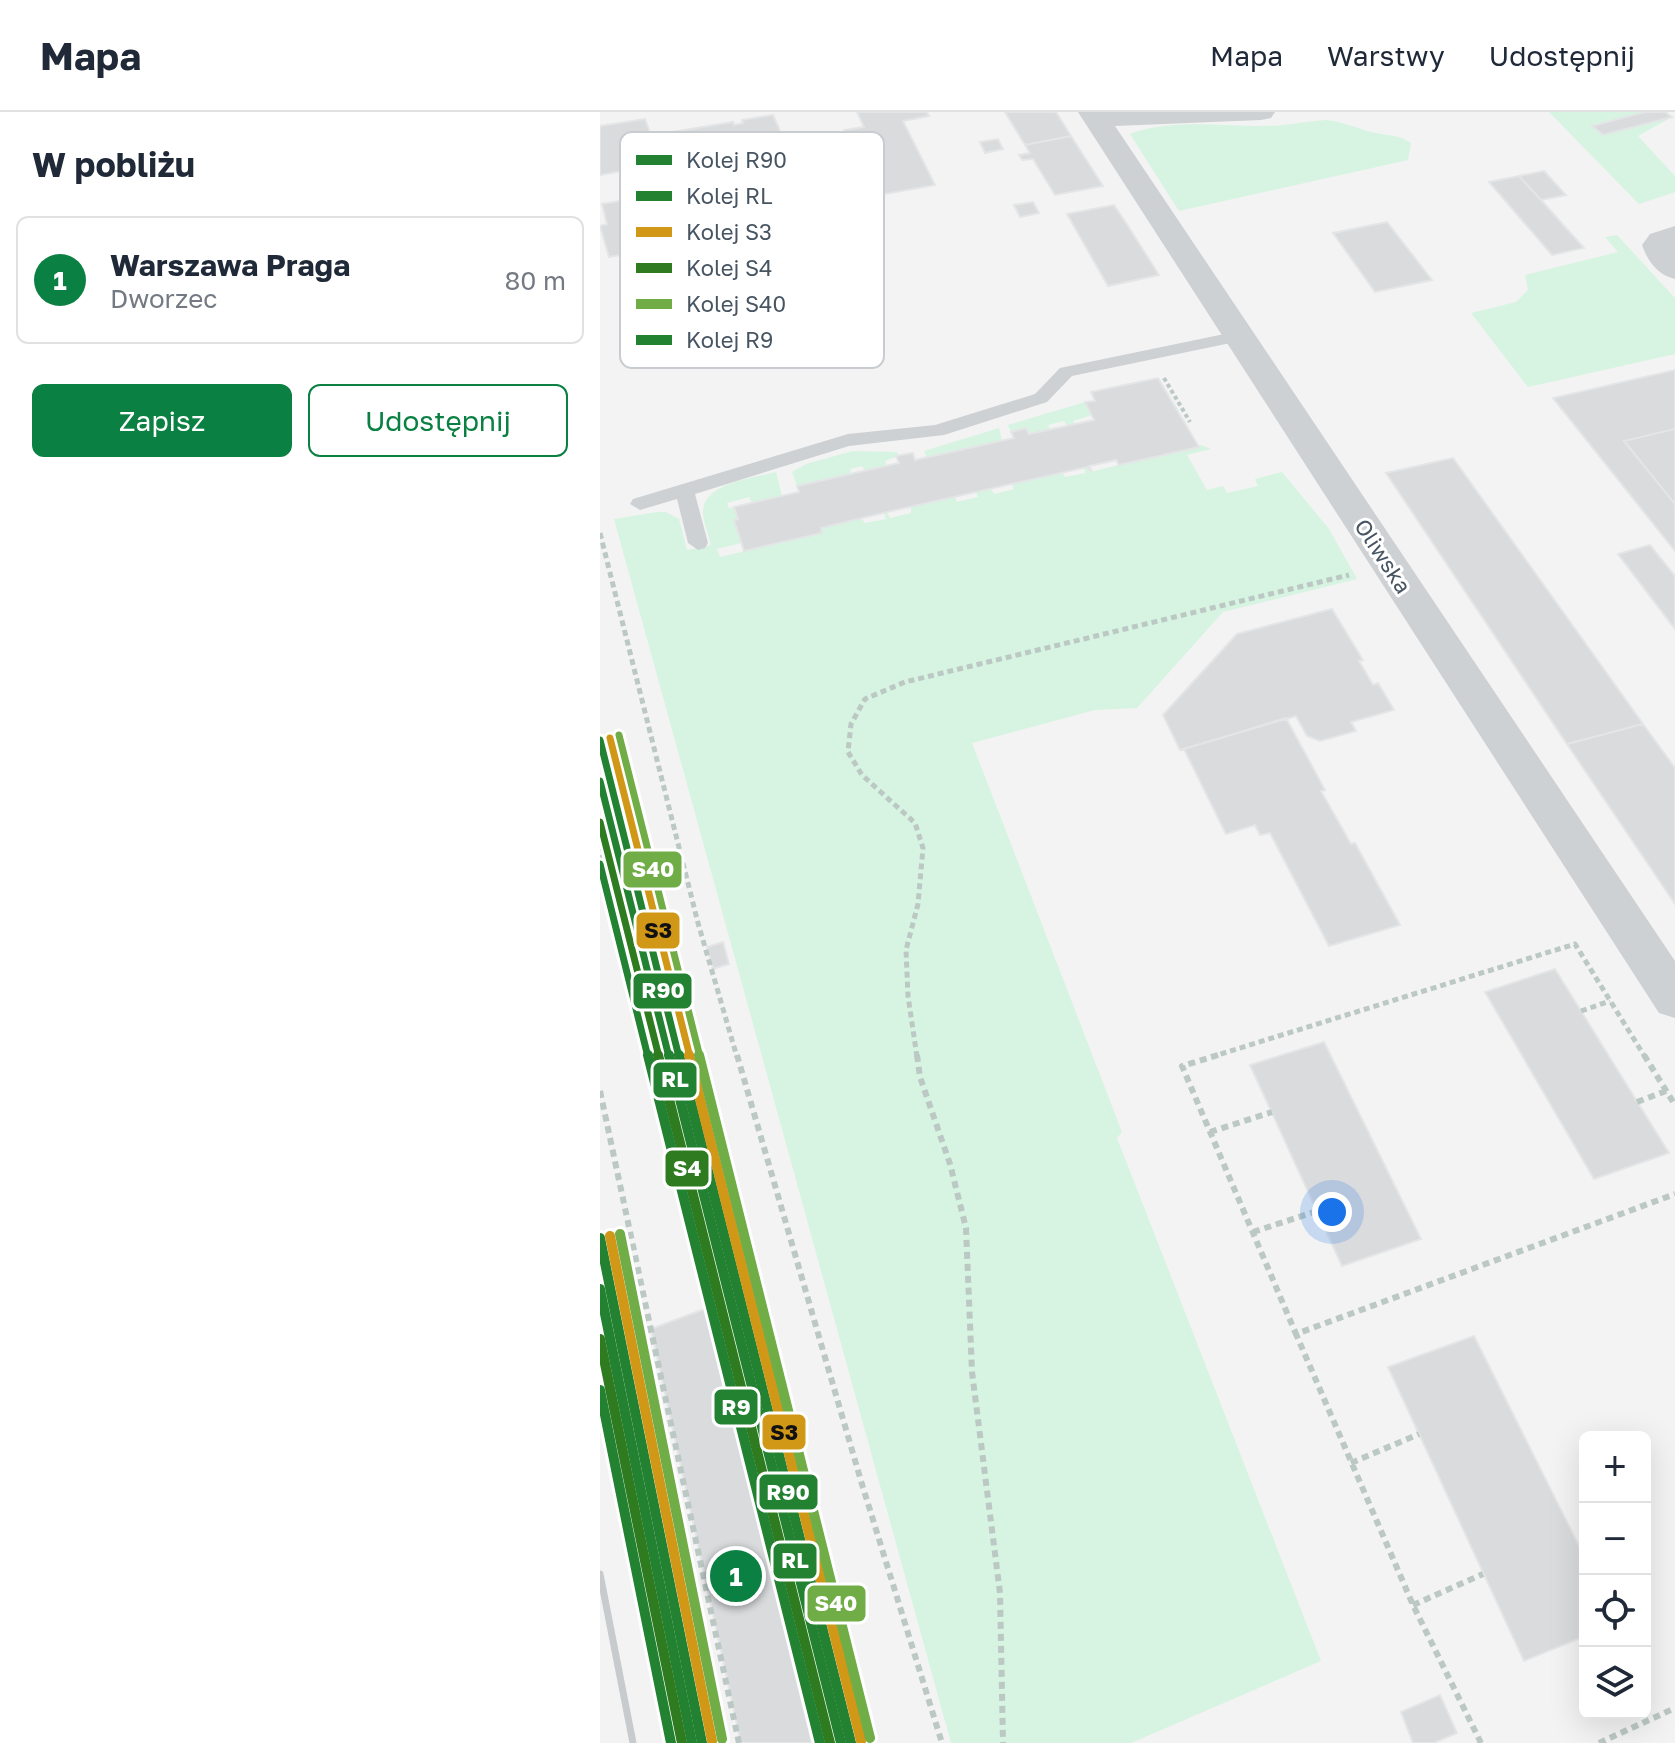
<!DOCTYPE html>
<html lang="pl">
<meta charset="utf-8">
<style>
body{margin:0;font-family:"Golos Text",sans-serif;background:#f2f2f3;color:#1f2937}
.controls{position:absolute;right:24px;bottom:24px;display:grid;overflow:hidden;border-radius:12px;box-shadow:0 8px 32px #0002}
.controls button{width:72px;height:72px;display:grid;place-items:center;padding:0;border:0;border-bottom:2px solid #e0e1e3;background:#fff;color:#1f2937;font:40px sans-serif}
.you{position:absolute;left:732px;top:1100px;width:28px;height:28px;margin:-20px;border:6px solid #fff;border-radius:50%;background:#1a73e8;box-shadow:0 0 0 12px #1a73e833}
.badge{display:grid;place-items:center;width:52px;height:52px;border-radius:50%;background:#0b8043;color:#fff;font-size:26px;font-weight:700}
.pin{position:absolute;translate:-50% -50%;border:4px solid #fff;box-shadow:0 2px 8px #0006}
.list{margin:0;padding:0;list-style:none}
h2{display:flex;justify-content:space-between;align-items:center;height:104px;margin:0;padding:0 32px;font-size:34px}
h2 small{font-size:26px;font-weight:400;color:#747a83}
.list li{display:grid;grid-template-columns:52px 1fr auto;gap:24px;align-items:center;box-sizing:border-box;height:128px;margin:0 16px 16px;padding:0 16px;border:2px solid #e0e1e3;border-radius:12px}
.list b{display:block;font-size:30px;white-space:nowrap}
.list p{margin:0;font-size:26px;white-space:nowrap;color:#747a83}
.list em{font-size:26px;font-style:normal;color:#747a83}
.actions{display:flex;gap:16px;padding:24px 32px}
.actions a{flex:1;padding:18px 0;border:2px solid #0b8043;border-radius:12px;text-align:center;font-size:28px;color:#0b8043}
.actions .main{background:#0b8043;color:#fff}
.icon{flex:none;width:44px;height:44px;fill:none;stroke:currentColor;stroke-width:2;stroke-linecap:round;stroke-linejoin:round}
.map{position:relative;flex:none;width:1075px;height:1631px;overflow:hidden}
header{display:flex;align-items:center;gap:48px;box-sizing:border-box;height:112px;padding:0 40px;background:#fff;border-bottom:2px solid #e0e1e3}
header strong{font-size:38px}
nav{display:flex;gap:44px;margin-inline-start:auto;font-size:28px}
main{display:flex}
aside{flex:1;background:#fff}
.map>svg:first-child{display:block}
</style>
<header>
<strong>Mapa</strong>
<nav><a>Mapa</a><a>Warstwy</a><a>Udostępnij</a></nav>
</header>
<main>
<aside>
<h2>W pobliżu<small></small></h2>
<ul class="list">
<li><span class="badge">1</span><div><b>Warszawa Praga</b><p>Dworzec</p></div><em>80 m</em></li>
</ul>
<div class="actions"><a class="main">Zapisz</a><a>Udostępnij</a></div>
</aside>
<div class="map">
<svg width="1075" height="1631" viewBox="0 0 1075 1631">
<rect width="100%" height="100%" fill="#f3f3f3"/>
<path fill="#d6f4e1" d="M 949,0 L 1045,0 L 993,14 L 1004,23 L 1072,5 L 1038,24 L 1075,64 L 1075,80 L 1039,92 Z
M 727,8 C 741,10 753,14 767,19 C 783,24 796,21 811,31 L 808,48 L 579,99 L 530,22 C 574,6 620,15 666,14 C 686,14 707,9 727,8 Z
M 1017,123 L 1075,186 L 1075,242 L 928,275 L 871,201 L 916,190 L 928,178 L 925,163 L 1018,140 L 1005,125 Z
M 485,290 L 491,303 L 473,309 L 474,312 L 467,314 L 464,309 L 448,313 L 450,317 L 429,322 L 425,316 L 411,320 L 408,313 Z
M 399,316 L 402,328 L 327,345 L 324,339 Z
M 601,333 L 611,337 L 587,343 L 607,378 L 623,374 L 627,381 L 658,374 L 655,367 L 682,360 L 729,417 L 757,467 L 623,500 L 537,596 L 495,598 L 372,631 L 522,1020 L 517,1026 L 721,1549 L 531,1631 L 351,1631 L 14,407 L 57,400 L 66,400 L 79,407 L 87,438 L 111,433 C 109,423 104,412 103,402 C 101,371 154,366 176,360 L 182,384 L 152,391 L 149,385 L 127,391 L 129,396 L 134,395 L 138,407 L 134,408 L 141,431 L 117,437 L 120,445 L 222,421 L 221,416 L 261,406 L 265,411 L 286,407 L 284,401 L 287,400 L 290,406 L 311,401 L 311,395 L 355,385 L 357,390 L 378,385 L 376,380 L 391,377 L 394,382 L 414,377 L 412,372 L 462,360 L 465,365 L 486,361 L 483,355 L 487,355 L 490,360 Z
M 253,339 L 297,340 L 298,344 L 285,349 L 287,354 L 265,359 L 262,354 L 250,357 L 252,362 L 197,374 L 192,360 L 206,352 Z"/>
<path fill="#dadbdd" stroke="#e4e5e6" stroke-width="2" d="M 257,0 L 327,0 L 329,4 L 303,9 L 335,73 L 274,84 L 244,18 L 264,15 Z
M 405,0 L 456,0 L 471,24 L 425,33 Z
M 1045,0 L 1065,0 L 1072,5 L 1003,23 L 992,14 Z
M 173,3 L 185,30 L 0,63 L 0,14 L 45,7 L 53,29 L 62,28 L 60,22 L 133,10 L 134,13 L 143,11 L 142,8 Z
M 471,24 L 503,74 L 455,83 L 433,47 L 422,48 L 419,43 L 430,41 L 425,33 Z
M 398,27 L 403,37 L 385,41 L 380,30 Z
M 944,59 L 966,83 L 941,88 L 919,64 Z
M 919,64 L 941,88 L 984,136 L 952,143 L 889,70 Z
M 201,76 L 214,107 L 9,145 L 0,114 L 7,112 L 2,92 L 56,83 L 59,92 L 52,93 L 54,98 L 61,97 L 62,102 L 162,83 L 163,87 L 173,85 L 171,82 Z
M 433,90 L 439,101 L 420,105 L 414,93 Z
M 514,93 L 528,114 L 559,163 L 508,174 L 467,102 Z
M 787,110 L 832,168 L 775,180 L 733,121 Z
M 1075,258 L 1075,317 L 1024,329 L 1075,392 L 1075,439 L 953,286 Z
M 558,266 L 599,335 L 519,353 L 516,348 L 489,354 L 492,360 L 487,355 L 287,400 L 221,416 L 222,421 L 144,439 L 134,408 L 138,407 L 134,395 L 199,380 L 197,374 L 299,351 L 296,344 L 313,341 L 315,348 L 414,326 L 411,320 L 426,316 L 429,322 L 494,308 L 485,290 L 495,289 L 491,280 Z
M 1075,317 L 1075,392 L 1024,329 Z
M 853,346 L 1043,612 L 967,632 L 786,361 Z
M 1050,433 L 1075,464 L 1075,517 L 1018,442 Z
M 732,497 L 763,548 L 759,549 L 773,573 L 778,571 L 794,598 L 751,610 L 756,619 L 720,629 L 707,624 L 696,604 L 580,638 L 563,603 L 637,522 Z
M 686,606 L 725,678 L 721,679 L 751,732 L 755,731 L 800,813 L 729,834 L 670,721 L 660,723 L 655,713 L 626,722 L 584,637 Z
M 1043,612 L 1075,656 L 1075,792 L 967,632 Z
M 123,830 L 129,852 L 113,857 L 107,835 Z
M 955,857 L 981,899 L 1069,1041 L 994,1067 L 885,880 Z
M 724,930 L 821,1127 L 742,1154 L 650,953 Z
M 107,1196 L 212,1631 L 141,1631 L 51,1217 Z
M 874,1224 L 985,1446 L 985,1524 L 924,1549 L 788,1255 Z
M 840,1583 L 857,1621 L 834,1631 L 813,1631 L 801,1600 Z"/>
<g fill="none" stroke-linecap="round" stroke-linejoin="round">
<path stroke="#bbc8c4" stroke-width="4" stroke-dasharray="4 3" stroke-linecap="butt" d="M 564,266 L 590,310"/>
<path stroke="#bbc8c4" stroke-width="5" stroke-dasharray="6 4" stroke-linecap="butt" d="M 0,421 L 98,811 L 137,945
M 0,733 L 51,945
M 981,899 L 1010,889
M 317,945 L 308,884 L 306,838 L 318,792 L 323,736 L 315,711 L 262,663 L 248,640 L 251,612 L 265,587 L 305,570 L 749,463
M 611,945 L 975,832 L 1045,945"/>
<path stroke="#bbc8c4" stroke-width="6" stroke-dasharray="7 5" stroke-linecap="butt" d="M 51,943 L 217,1631
M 137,943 L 261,1369 L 342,1631
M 317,943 L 320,965 L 350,1052 L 366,1116 L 372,1260 L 400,1481 L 403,1631
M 618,943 L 582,954 L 696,1222
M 1044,943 L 1075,993
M 0,979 L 139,1631
M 1037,990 L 1066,979
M 610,1020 L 672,1000
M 653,1120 L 717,1099
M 751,1351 L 819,1322
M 813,1493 L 883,1462
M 881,1631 L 813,1493 L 696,1222 L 1075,1082
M 999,1631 L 1075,1596"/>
<path fill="#ced1d4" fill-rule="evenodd" d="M 639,219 L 645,220 L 648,224 L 645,228 L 472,264 L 447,290 L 344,323 L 249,334 L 95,382 L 108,431 L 105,436 L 98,438 L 88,431 L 77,387 L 40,398 L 30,392 L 33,387 L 248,322 L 335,313 L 435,282 L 460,256 Z"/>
<path fill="#ced1d4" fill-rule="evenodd" d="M 478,0 L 675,0 L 671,6 L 661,8 L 515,14 L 1075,849 L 1075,906 L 1059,901 Z
M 1075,114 L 1075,167 C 1058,163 1048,150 1042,133 L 1050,122 Z"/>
<path stroke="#c8cbcd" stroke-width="7" d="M 0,1462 L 33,1631"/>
<g stroke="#fff" stroke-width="13">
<path id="rail-1-far1" d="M 0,628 L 79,945"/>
</g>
<g stroke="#fff" stroke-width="16">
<path id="rail-1" d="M 79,943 L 251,1631
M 0,1126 L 102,1631"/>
</g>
<g stroke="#fff" stroke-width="13">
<path id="rail-2-far1" d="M 0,669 L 69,945"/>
</g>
<g stroke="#fff" stroke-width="16">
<path id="rail-2" d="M 69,943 L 241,1631
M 0,1177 L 92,1631"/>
</g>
<g stroke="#fff" stroke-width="13">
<path id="rail-3-far1" d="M 10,626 L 90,945"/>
</g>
<g stroke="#fff" stroke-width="16">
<path id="rail-3" d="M 89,943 L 261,1629
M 10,1124 L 112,1629"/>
</g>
<g stroke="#fff" stroke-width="13">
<path id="rail-4-far1" d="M 0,710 L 59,945"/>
</g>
<g stroke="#fff" stroke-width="16">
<path id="rail-4" d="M 58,943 L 230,1631
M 0,1227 L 82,1631"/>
</g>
<g stroke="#fff" stroke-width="13">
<path id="rail-5-far1" d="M 19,623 L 100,945"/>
</g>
<g stroke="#fff" stroke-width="16">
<path id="rail-5" d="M 99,943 L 270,1626
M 20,1122 L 122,1627"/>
</g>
<g stroke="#fff" stroke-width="13">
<path id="rail-6-far1" d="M 0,752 L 48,945"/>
</g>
<g stroke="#fff" stroke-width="16">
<path id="rail-6" d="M 48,943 L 220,1631
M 0,1278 L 71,1631"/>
</g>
<use href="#rail-1-far1" stroke="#238132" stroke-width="7"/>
<use href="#rail-1" stroke="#238132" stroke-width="10"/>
<use href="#rail-2-far1" stroke="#238132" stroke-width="7"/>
<use href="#rail-2" stroke="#238132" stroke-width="10"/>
<use href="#rail-3-far1" stroke="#d19818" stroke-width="7"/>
<use href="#rail-3" stroke="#d19818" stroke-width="10"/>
<use href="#rail-4-far1" stroke="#2f7b20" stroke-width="7"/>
<use href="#rail-4" stroke="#2f7b20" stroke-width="10"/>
<use href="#rail-5-far1" stroke="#70ad46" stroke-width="7"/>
<use href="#rail-5" stroke="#70ad46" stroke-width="10"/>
<use href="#rail-6-far1" stroke="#238132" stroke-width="7"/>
<use href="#rail-6" stroke="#238132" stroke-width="10"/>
</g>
<g text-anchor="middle" stroke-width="6" stroke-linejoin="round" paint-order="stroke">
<g font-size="22" fill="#475562" stroke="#fff">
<text transform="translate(783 444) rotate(57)" y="8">Oliwska</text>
</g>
</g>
<rect x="20" y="20" width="264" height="236" rx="12" fill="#fff" stroke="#c8ccd0" stroke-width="2"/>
<rect x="36" y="43" width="36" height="10" fill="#238132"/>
<rect x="36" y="79" width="36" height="10" fill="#238132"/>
<rect x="36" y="115" width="36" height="10" fill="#d19818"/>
<rect x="36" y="151" width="36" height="10" fill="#2f7b20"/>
<rect x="36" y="187" width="36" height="10" fill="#70ad46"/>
<rect x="36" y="223" width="36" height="10" fill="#238132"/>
<g font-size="22" fill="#475562">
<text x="86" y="56">Kolej R90</text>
<text x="86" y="92">Kolej RL</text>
<text x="86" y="128">Kolej S3</text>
<text x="86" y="164">Kolej S4</text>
<text x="86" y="200">Kolej S40</text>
<text x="86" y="236">Kolej R9</text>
</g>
<g stroke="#fff" stroke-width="3">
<rect x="22" y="738" width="61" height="39" rx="8" fill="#70ad46"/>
<rect x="35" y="799" width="46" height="39" rx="8" fill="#d19818"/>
<rect x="32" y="860" width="61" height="38" rx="8" fill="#238132"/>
<rect x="52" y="949" width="46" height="38" rx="8" fill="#238132"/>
<rect x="64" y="1037" width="46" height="39" rx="8" fill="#2f7b20"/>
<rect x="113" y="1276" width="46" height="38" rx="8" fill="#238132"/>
<rect x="161" y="1301" width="46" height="38" rx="8" fill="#d19818"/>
<rect x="158" y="1361" width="61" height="38" rx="8" fill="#238132"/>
<rect x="172" y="1430" width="46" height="38" rx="8" fill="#238132"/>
<rect x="206" y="1472" width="61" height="39" rx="8" fill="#70ad46"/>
</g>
<g font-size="22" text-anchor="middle" font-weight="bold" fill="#fff">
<text x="53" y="765">S40</text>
<text x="63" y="886">R90</text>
<text x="75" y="975">RL</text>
<text x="87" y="1064">S4</text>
<text x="136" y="1303">R9</text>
<text x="188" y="1388">R90</text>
<text x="195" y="1456">RL</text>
<text x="236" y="1499">S40</text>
</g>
<g font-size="22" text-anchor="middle" font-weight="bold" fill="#111">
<text x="58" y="826">S3</text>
<text x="184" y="1328">S3</text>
</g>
</svg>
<div class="controls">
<button>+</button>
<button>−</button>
<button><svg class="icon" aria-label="locate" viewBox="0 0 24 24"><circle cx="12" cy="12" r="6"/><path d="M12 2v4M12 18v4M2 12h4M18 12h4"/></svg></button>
<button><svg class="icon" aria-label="layers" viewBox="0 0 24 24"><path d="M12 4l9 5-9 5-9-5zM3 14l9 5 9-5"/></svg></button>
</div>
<div class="you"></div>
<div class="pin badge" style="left:136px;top:1464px">1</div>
</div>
</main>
